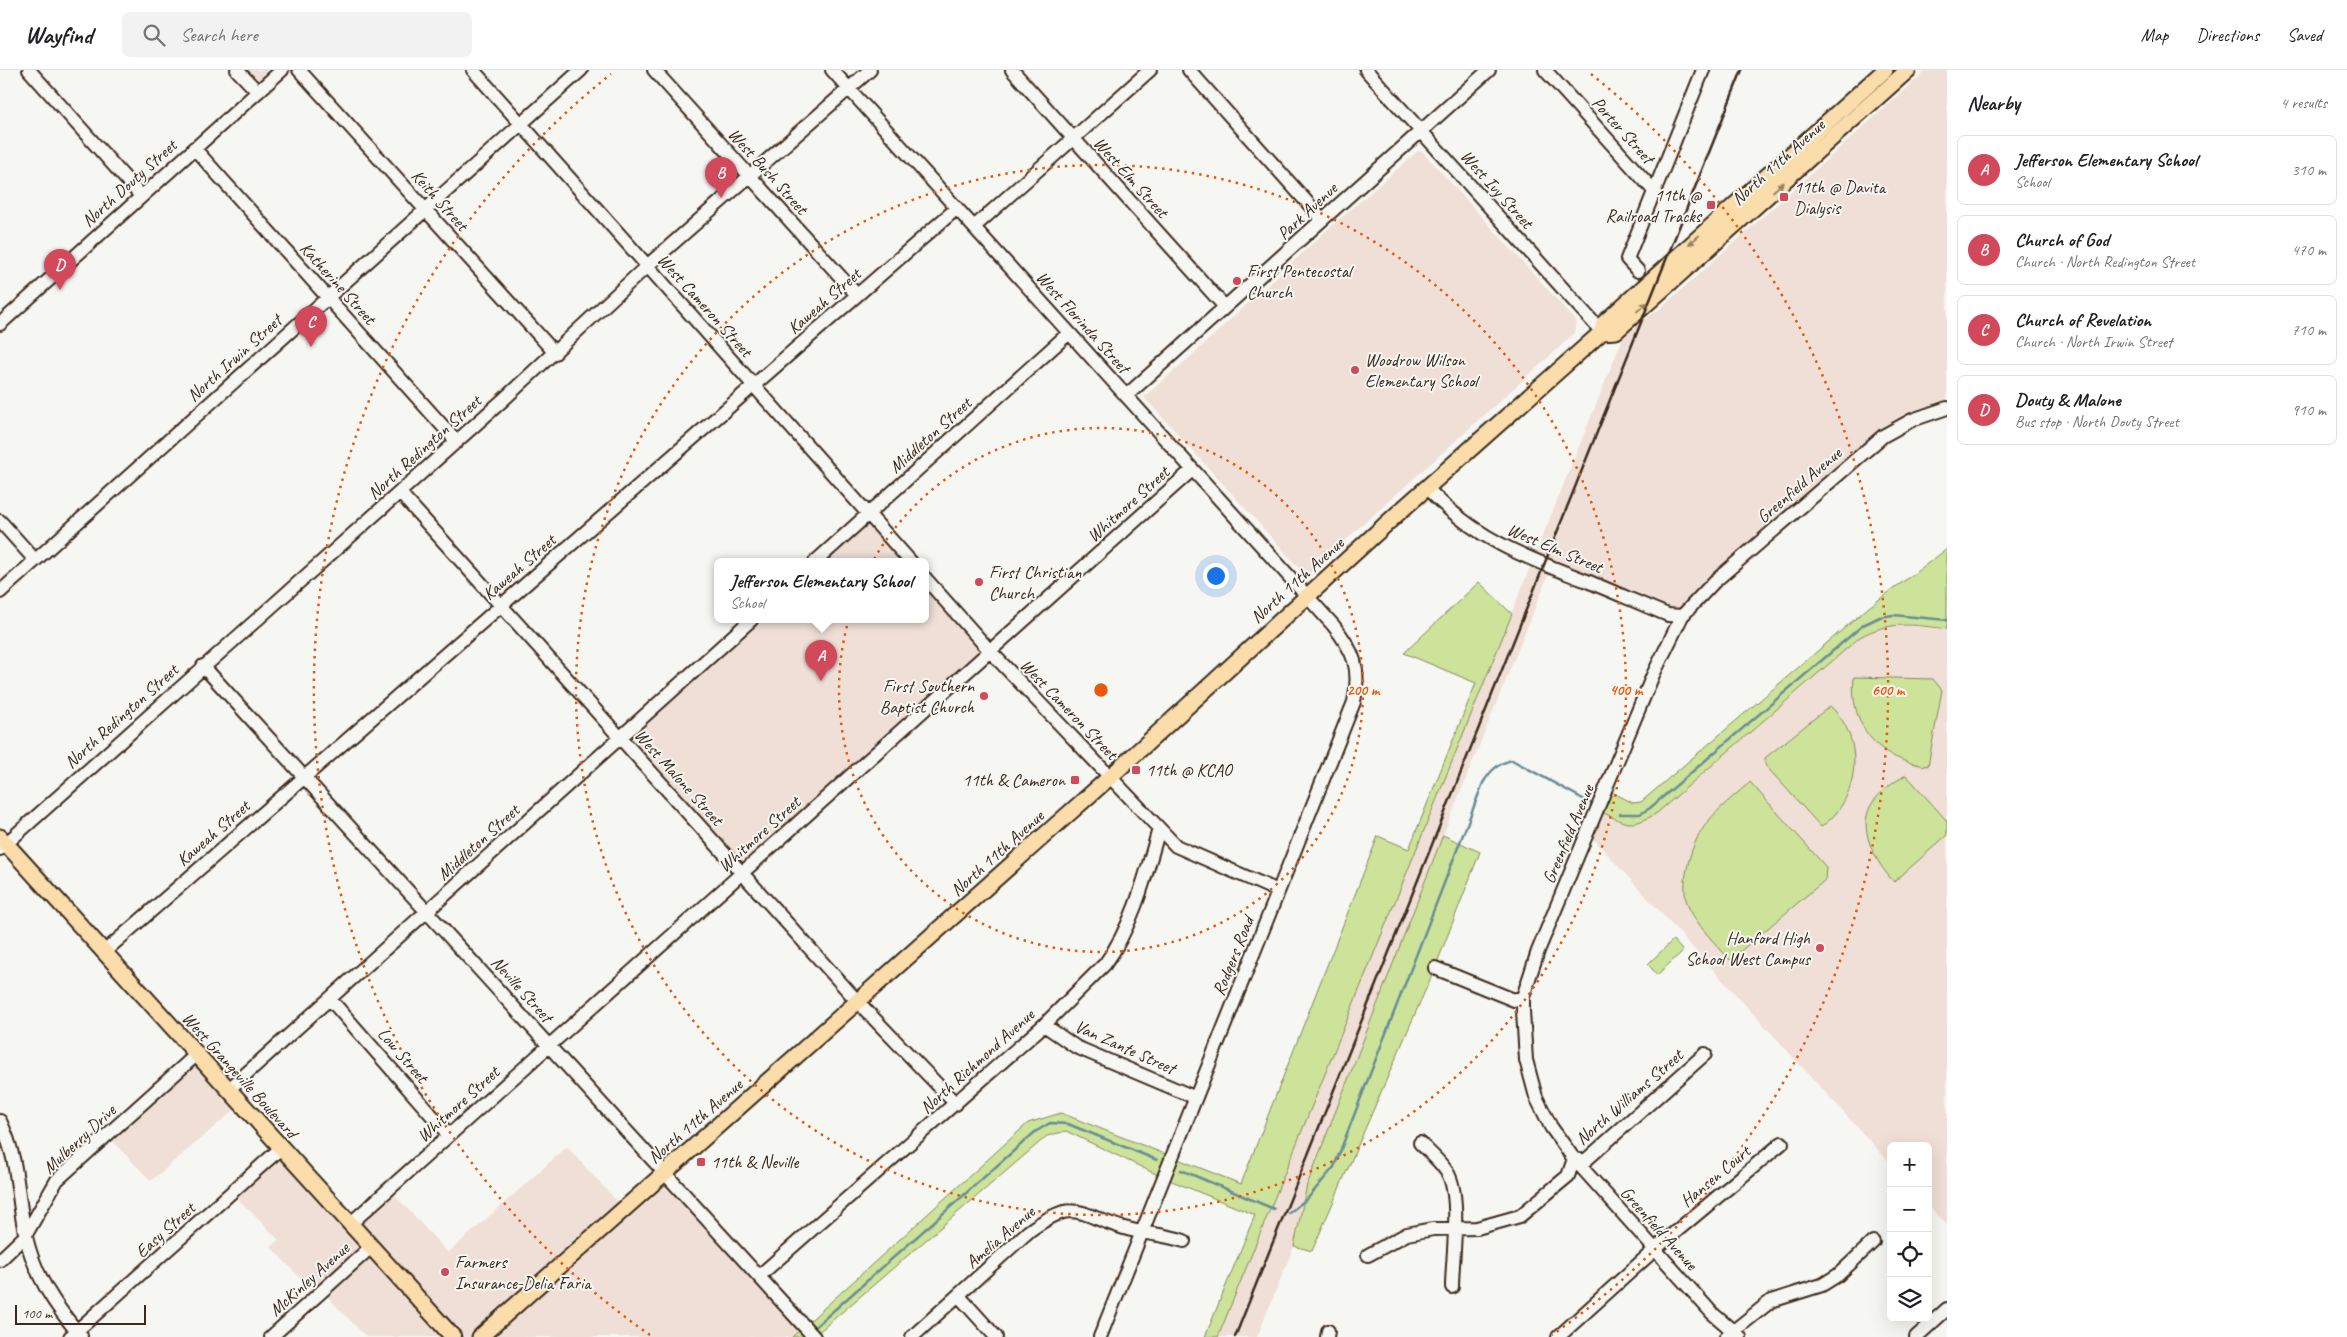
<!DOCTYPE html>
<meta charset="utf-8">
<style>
body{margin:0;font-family:Caveat,sans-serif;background:#f2f2f2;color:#202124}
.controls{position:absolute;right:15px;bottom:15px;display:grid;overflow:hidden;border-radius:8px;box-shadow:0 5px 20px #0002}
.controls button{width:45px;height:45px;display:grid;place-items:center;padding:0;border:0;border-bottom:1px solid #e0e0e0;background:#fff;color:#202124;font:25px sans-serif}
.scale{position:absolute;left:15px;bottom:12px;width:131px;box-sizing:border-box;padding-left:5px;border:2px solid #3b2a1e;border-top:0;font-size:14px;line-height:18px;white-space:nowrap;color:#3b2a1e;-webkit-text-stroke:4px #f6f6f2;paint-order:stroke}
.you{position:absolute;left:1215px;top:505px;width:18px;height:18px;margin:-12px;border:4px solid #fff;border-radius:50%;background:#1a73e8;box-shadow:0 0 0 8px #1a73e833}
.badge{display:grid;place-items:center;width:32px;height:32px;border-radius:50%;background:#d1495b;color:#fff;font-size:16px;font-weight:700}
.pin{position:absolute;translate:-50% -41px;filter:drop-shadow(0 1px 2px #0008)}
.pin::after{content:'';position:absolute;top:26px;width:18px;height:15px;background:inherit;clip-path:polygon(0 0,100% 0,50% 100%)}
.popup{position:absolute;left:714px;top:488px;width:215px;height:65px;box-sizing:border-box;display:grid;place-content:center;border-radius:8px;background:#fff;filter:drop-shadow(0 1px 4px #0005);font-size:16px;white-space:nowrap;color:#757577}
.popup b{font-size:19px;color:#202124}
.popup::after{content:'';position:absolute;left:50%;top:100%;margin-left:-10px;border:10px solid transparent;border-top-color:#fff}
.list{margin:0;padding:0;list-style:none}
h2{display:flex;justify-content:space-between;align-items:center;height:65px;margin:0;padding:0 20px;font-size:21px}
h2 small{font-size:16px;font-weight:400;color:#757577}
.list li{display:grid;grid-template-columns:32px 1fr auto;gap:15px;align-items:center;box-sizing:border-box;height:70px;margin:0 10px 10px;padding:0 10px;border:1px solid #e0e0e0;border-radius:8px}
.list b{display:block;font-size:19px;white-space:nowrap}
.list p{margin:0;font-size:16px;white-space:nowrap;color:#757577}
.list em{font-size:16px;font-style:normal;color:#757577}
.icon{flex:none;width:28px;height:28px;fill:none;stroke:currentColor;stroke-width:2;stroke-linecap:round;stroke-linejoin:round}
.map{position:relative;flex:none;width:1947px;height:1267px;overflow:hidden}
header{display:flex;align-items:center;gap:30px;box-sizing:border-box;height:70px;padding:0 25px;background:#fff;border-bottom:1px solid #e0e0e0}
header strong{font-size:24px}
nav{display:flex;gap:28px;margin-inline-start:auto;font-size:18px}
.search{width:350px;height:45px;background:#f2f2f2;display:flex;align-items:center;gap:12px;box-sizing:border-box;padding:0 18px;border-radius:8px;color:#757577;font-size:19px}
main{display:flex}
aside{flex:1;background:#fff}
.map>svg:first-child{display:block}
</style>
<header>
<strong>Wayfind</strong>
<div class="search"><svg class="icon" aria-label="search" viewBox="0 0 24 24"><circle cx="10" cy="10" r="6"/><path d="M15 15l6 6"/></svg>Search here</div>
<nav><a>Map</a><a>Directions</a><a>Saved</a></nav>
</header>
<main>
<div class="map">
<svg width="1947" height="1267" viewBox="0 0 1947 1267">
<rect width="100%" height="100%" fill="#f6f6f2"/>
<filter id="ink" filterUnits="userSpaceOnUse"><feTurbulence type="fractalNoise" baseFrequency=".02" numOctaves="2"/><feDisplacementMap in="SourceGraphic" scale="10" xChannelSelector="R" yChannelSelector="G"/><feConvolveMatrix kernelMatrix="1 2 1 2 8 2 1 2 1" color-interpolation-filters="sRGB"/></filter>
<g filter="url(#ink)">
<path fill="#efdfd6" d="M 237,0 L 282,0 L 258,22 Z
M 1927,0 L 1947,0 L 1947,338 L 1895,358 L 1682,546 L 1551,498 L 1443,765 L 1307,1115 L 1294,1176 L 1257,1267 L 1218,1267 L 1625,263 L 1661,238 Z
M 1422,81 L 1577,252 L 1575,263 L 1309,503 L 1302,501 L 1144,327 L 1188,289 L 1326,161 L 1417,82 Z
M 868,444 L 911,492 L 815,492 Z
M 925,508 L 990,581 L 742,803 L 620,667 L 751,550 L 925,550 Z
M 1890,555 L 1947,559 L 1947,1155 L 1928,1135 L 1928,1076 L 1891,1076 L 1891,1094 L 1588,763 L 1598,740 L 1657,743 L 1860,567 L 1874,559 Z
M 196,985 L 241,1034 L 151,1111 L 107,1065 Z
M 567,1077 L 624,1139 L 665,1103 L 804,1256 L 792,1267 L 366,1267 L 322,1221 L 317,1226 L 271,1177 L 279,1170 L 232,1123 L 281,1078 L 350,1153 L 389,1119 L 448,1183 Z"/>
<path fill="#cce399" stroke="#84865c" d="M 1947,479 L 1947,559 C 1914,555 1890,550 1860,567 L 1657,743 C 1629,760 1625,753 1598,740 L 1606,719 L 1633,733 L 1641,732 L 1869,537 Z
M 1479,512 L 1512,544 L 1218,1267 L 1205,1267 L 1255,1145 L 1162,1107 L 1066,1061 L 1047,1066 L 813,1267 L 792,1267 L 1028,1053 L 1061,1043 L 1241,1114 L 1378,766 L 1409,779 L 1476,613 L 1404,583 Z
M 1854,607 L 1933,609 L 1942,620 L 1928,696 C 1880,692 1848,655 1854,607 Z
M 1830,636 C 1866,668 1860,730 1821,757 L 1765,695 L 1765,688 Z
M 1906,705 L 1947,751 L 1947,765 L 1894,812 C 1876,793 1855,757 1873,732 C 1882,720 1894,712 1906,705 Z
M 1750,712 L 1826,797 L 1825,810 L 1730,890 C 1716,874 1699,858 1689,838 C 1684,828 1684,815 1686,804 C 1694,756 1716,742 1750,712 Z
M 1443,765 L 1480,782 L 1435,898 L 1312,1181 L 1294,1176 L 1307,1115 Z
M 1673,870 L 1683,881 L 1657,905 L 1648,894 Z"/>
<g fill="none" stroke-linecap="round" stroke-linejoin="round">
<path stroke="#698c97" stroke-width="2.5" d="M 1620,744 L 1640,744 L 1650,738 L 1863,555 L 1880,547 L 1893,545 L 1947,550
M 1181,1100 L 1274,1139
M 1289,1143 L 1308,1128 L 1334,1097 L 1483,713 C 1491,700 1497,694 1512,690 L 1594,735
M 815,1257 L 1035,1062 L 1050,1053 L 1068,1054 L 1157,1090"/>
<g stroke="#3b2a1e" stroke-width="16">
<path id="minor" d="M 29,0 L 141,126
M 237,0 L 258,22
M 299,0 L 555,283
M 473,0 L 911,492
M 654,0 L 857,225
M 832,0 L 1333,555 C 1354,581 1361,598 1354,632 L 1100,1267
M 1012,0 L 1225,237
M 1189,0 L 1322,149
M 1366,0 L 1602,262
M 1545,0 L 1655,122
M 194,78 L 457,372
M 974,157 L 1150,0
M 1638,201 L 1627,189 L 1703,0
M 0,254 L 282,0
M 1126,326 L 1489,0
M 1427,418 C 1473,468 1526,488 1587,511 C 1614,522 1641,534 1668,545 L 1682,546
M 400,423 L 858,932 L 956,1034
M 0,451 L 35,490
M 815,492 L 1069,263
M 925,508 L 990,581 L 1176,776 L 1278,821
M 0,522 L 581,0
M 203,596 L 814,1267
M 0,779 L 503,330 L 647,196 L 870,0
M 104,882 L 957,138
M 1435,898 L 1514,930 L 1523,927
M 330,929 L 449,1065
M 1044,955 L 1076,977 L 1194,1027
M 228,1020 L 751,550
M 0,1051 C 20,1092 16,1125 26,1167 C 35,1206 55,1236 81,1266
M 1420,1073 C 1429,1082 1440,1091 1447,1102 C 1462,1125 1452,1189 1452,1217
M 350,1154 L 1192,400
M 1368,1185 L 1407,1164 L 1433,1159 L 1477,1158 L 1520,1146 L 1568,1106 L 1574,1089 L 1585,1091 L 1705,984
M 0,1190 L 25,1166 L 57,1110 L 196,985
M 759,1206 L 1044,955 L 1105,894 C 1133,856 1146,804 1159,759
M 959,1226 L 996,1267
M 70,1267 L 281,1078
M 271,1267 L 371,1177
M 912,1267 L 1029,1161 C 1076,1127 1076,1144 1124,1158 C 1144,1164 1164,1164 1184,1171
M 1327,1267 L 1328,1261
M 1558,1267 L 1661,1174 L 1782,1073
M 1726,1267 L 1771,1231 L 1822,1215 L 1838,1205 L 1873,1172
M 1740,1267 L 1712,1243 L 1574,1089 L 1551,1057 L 1536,1027 L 1526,990 L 1523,941 L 1523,927 L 1538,881 L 1653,605 L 1682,546 L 1714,512 L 1883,366 L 1912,350 L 1947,338
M 1916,1267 L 1947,1239"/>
</g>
<g stroke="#3b2a1e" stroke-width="19">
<path id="major" d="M 1602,262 L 1616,261 L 1908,0
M 0,767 L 453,1267
M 480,1267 L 1110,707 L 1396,445 L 1602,262 L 1604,253 L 1885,0"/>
</g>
<use href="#minor" stroke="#f6f6f2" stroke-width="12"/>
<use href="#major" stroke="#faddab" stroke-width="15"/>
<path stroke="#3b2a1e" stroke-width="2.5" d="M 1235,1267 L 1742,0"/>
</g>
<defs><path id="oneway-solid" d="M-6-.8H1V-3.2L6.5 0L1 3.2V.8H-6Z" transform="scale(1.25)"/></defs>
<g fill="#9a8464">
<use href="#oneway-solid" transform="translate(1778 117) rotate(-42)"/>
<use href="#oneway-solid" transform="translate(1694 170) rotate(139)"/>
<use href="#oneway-solid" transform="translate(1642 237) rotate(-41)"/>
</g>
</g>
<g fill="none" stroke="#e8590c" stroke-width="2.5" stroke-dasharray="2.5 5">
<circle cx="1101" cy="620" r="262"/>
<circle cx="1101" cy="620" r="525"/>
<path d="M650 1265A787 787 0 0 1 611 4M1591 4A787 787 0 0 1 1552 1265"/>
</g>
<g fill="#d1495b" stroke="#f6f6f2" stroke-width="2">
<rect x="1779" y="122" width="10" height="10" rx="2.5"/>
<rect x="1706" y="130" width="10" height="10" rx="2.5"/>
<circle cx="1237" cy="211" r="5"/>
<circle cx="1355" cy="300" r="5"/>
<circle cx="979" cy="512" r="5"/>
<circle cx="984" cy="626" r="5"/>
<rect x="1131" y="695" width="10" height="10" rx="2.5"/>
<rect x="1070" y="705" width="10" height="10" rx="2.5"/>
<circle cx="1820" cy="878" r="5"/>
<rect x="696" y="1087" width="10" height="10" rx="2.5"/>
<circle cx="445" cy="1202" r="5"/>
</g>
<g text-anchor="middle" stroke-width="4" stroke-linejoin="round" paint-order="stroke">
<g font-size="18" fill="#3b2a1e" stroke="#f6f6f2">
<text transform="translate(1623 60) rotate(48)" y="6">Porter Street</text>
<text transform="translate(1778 92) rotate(-42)" y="6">North 11th Avenue</text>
<text transform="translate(768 101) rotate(48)" y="6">West Bush Street</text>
<text transform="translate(1131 107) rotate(48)" y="6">West Elm Street</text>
<text transform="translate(129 113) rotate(-42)" y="6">North Douty Street</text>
<text transform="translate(1497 119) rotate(48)" y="6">West Ivy Street</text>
<text transform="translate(440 130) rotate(48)" y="6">Keith Street</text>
<text transform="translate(1307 141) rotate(-43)" y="6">Park Avenue</text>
<text transform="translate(338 213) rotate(48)" y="6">Katherine Street</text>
<text transform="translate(824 231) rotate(-41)" y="6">Kaweah Street</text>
<text transform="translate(705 235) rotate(48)" y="6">West Cameron Street</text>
<text transform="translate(1083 252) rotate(48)" y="6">West Florinda Street</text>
<text transform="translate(234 288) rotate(-42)" y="6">North Irwin Street</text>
<text transform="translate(930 365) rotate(-42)" y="6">Middleton Street</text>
<text transform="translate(424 377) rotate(-42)" y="6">North Redington Street</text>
<text transform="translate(1799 415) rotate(-41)" y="6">Greenfield Avenue</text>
<text transform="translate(1128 434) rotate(-42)" y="6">Whitmore Street</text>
<text transform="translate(1555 478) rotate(23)" y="6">West Elm Street</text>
<text transform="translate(519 497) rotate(-41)" y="6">Kaweah Street</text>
<text transform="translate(1297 510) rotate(-42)" y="6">North 11th Avenue</text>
<text transform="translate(1069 639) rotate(46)" y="6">West Cameron Street</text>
<text transform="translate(121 646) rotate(-42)" y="6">North Redington Street</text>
<text transform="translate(679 707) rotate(48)" y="6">West Malone Street</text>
<text transform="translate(213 763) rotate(-41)" y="6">Kaweah Street</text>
<text transform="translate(759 764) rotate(-42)" y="6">Whitmore Street</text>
<text transform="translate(1568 764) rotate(-67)" y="6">Greenfield Avenue</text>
<text transform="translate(478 772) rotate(-42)" y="6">Middleton Street</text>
<text transform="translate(997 783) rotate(-42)" y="6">North 11th Avenue</text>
<text transform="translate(1233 886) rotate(-68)" y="6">Rodgers Road</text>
<text transform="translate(522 919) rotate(48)" y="6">Neville Street</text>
<text transform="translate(1125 977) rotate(24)" y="6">Van Zante Street</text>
<text transform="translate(403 985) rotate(49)" y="6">Low Street</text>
<text transform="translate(977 991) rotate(-42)" y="6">North Richmond Avenue</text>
<text transform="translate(240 1005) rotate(48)" y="6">West Grangeville Boulevard</text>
<text transform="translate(1629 1027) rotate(-41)" y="6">North Williams Street</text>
<text transform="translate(458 1034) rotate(-42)" y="6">Whitmore Street</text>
<text transform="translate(695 1051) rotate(-41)" y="6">North 11th Avenue</text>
<text transform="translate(79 1069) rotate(-43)" y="6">Mulberry Drive</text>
<text transform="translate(1715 1106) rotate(-40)" y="6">Hansen Court</text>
<text transform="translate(1659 1158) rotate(48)" y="6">Greenfield Avenue</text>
<text transform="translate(165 1160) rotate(-42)" y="6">Easy Street</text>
<text transform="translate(1000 1167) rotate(-41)" y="6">Amelia Avenue</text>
<text transform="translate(309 1209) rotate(-42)" y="6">McKinley Avenue</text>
</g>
<g font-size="18" fill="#3b2a1e" stroke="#f6f6f2" text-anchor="start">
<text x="1794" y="123">11th @ Davita<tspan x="1794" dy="21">Dialysis</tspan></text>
<text x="1701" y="131" text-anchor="end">11th @<tspan x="1701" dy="21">Railroad Tracks</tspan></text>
<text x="1247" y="207">First Pentecostal<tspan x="1247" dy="21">Church</tspan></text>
<text x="1365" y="296">Woodrow Wilson<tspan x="1365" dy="21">Elementary School</tspan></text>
<text x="989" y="508">First Christian<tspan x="989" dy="21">Church</tspan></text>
<text x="974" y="622" text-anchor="end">First Southern<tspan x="974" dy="21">Baptist Church</tspan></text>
<text x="1146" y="706">11th @ KCAO</text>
<text x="1065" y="716" text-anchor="end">11th &amp; Cameron</text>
<text x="1810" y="874" text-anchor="end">Hanford High<tspan x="1810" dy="21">School West Campus</tspan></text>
<text x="711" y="1098">11th &amp; Neville</text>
<text x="455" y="1198">Farmers<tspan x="455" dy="21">Insurance-Delia Faria</tspan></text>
</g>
</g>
<circle cx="1101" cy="620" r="8" fill="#e8590c" stroke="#f6f6f2" stroke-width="2.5"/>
<g font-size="15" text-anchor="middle" font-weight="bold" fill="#e8590c" stroke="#f6f6f2" stroke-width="4" stroke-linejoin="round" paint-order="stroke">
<text x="1363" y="625">200 m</text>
<text x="1626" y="625">400 m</text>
<text x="1888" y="625">600 m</text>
</g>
</svg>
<div class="controls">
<button>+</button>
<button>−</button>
<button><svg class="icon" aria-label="locate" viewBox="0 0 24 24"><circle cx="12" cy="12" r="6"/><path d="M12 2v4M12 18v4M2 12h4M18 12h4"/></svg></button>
<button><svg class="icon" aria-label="layers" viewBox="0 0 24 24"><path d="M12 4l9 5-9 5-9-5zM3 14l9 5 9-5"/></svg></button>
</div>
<div class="scale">100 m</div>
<div class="you"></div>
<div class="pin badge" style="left:821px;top:611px">A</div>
<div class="popup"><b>Jefferson Elementary School</b>School</div>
<div class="pin badge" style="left:721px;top:128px">B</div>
<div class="pin badge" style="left:311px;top:277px">C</div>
<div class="pin badge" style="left:60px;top:220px">D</div>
</div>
<aside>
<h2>Nearby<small>4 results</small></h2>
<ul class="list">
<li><span class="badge">A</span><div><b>Jefferson Elementary School</b><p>School</p></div><em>310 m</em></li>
<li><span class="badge">B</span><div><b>Church of God</b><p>Church · North Redington Street</p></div><em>470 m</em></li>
<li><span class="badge">C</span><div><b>Church of Revelation</b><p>Church · North Irwin Street</p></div><em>710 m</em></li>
<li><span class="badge">D</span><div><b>Douty &amp; Malone</b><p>Bus stop · North Douty Street</p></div><em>910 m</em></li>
</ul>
</aside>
</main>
